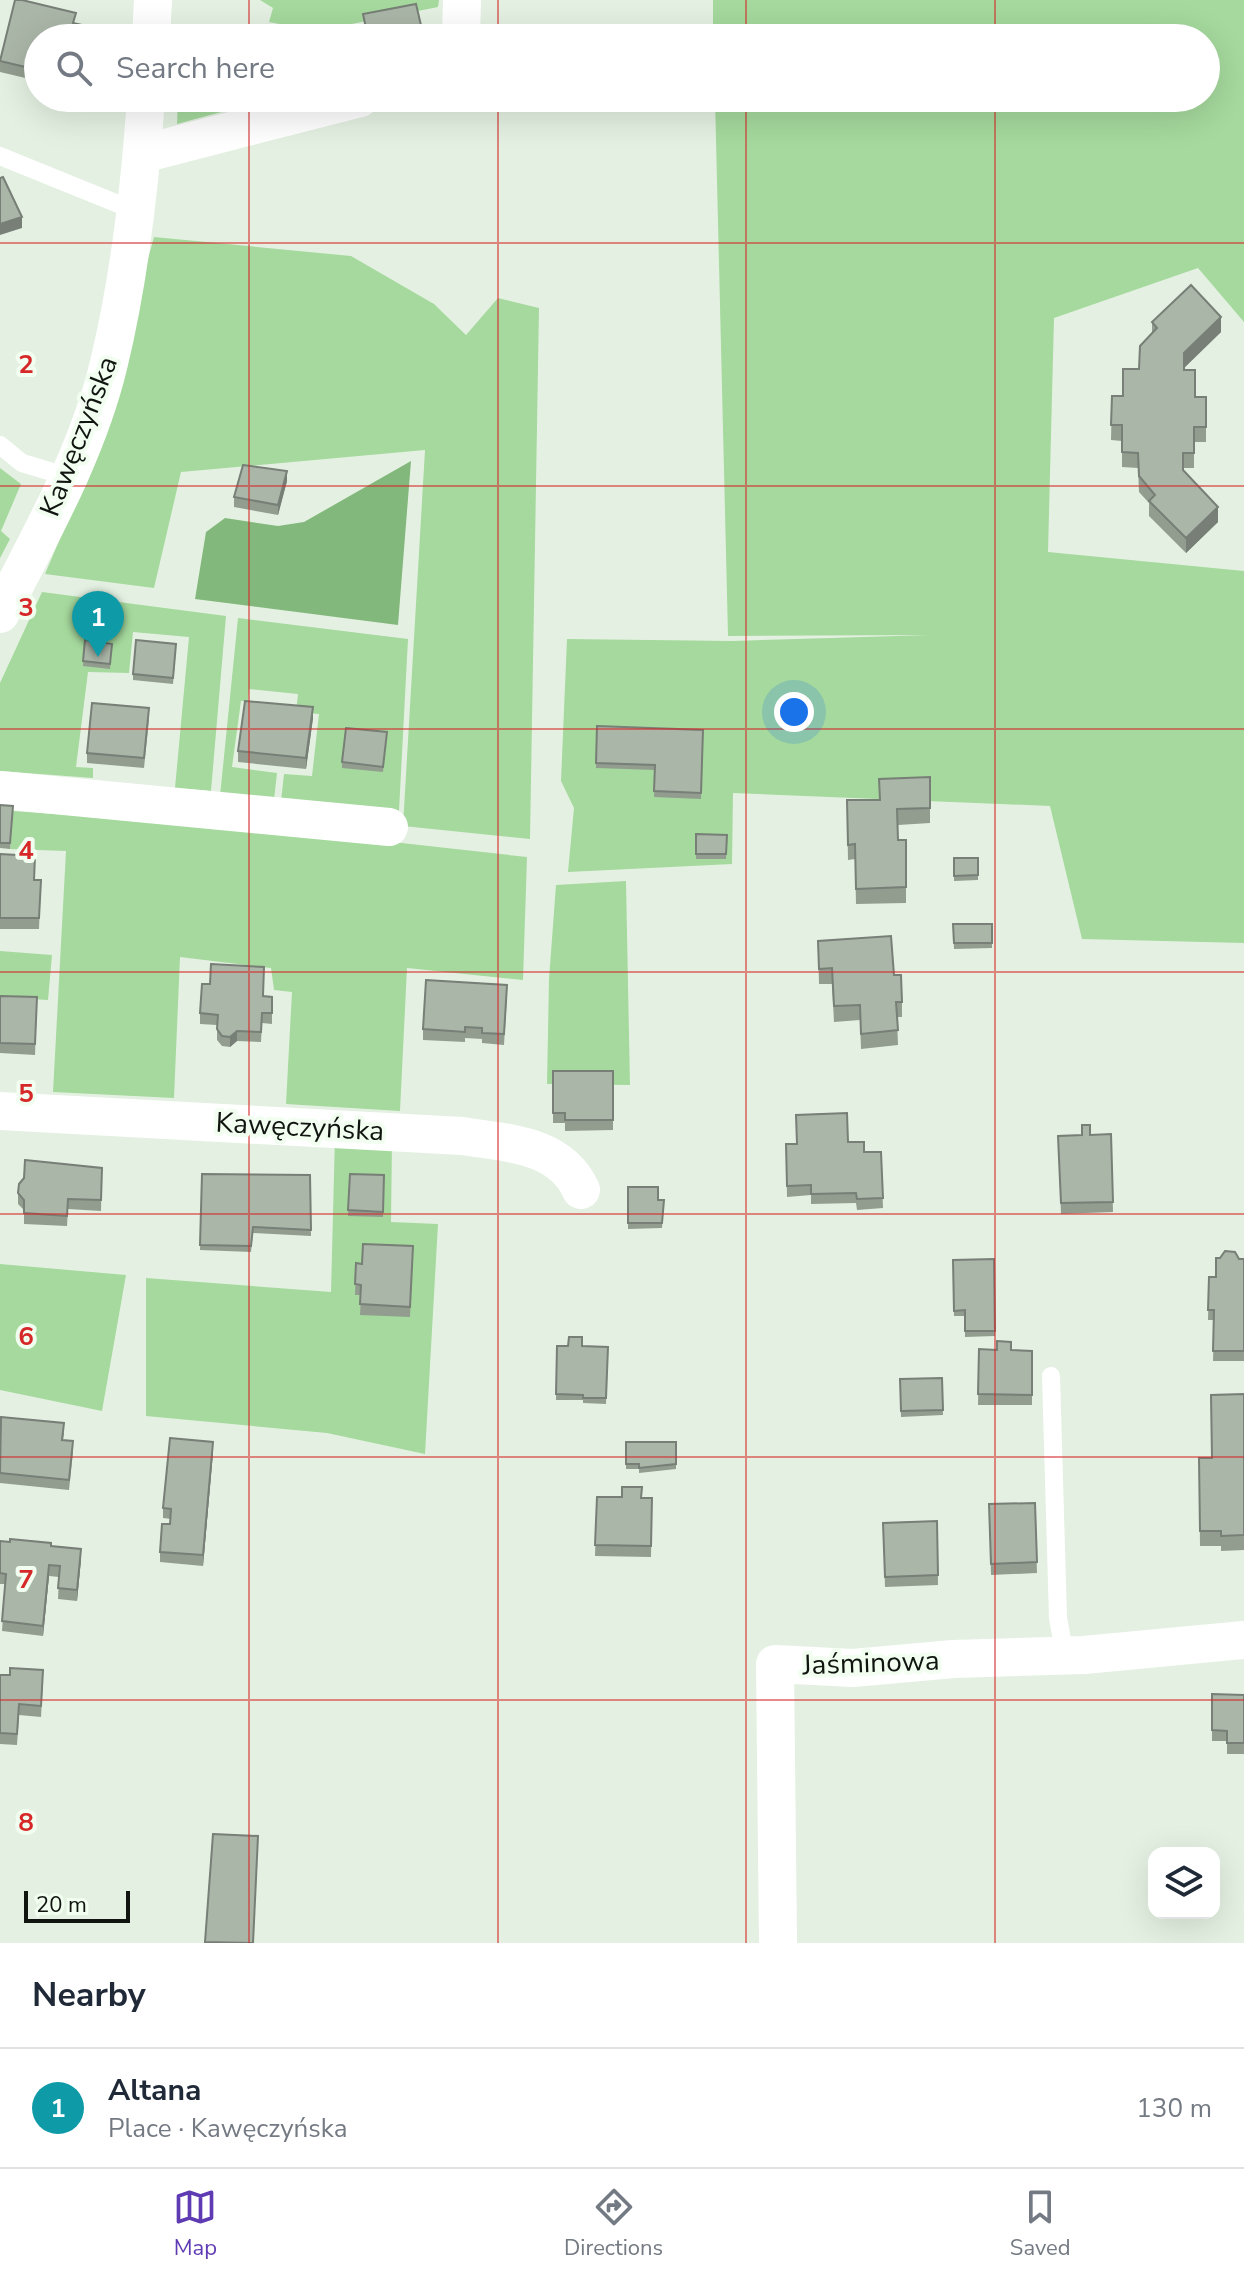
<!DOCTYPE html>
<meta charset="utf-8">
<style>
body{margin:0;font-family:"Nunito Sans",sans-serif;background:#f2f2f3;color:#1f2937}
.controls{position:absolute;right:24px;bottom:24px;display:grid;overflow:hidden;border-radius:16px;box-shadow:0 8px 32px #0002}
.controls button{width:72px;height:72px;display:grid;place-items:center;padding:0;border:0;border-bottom:2px solid #e0e1e3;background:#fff;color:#1f2937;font:40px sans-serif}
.scale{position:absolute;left:24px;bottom:20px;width:106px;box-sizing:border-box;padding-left:8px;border:4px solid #111510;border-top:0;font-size:22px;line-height:28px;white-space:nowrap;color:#111510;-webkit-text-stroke:6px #f1fef0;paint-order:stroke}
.you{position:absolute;left:794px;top:712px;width:28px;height:28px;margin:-20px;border:6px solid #fff;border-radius:50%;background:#1a73e8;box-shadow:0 0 0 12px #1a73e833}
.badge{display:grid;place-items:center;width:52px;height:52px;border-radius:50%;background:#5f3bb3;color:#fff;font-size:26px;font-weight:700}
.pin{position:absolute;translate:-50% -66px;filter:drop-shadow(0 2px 4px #0008)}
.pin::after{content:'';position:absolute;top:42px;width:28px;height:24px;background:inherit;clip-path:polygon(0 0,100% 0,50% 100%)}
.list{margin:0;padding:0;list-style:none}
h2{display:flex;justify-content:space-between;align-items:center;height:104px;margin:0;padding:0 32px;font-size:34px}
h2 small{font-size:26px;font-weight:400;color:#747a83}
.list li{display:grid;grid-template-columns:52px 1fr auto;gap:24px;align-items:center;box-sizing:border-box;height:120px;padding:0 32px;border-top:2px solid #e0e1e3}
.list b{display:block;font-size:30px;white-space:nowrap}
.list p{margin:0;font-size:26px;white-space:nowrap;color:#747a83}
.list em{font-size:26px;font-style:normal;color:#747a83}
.icon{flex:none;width:44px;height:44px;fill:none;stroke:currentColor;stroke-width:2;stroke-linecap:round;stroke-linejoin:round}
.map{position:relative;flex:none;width:1244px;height:1943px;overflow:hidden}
.search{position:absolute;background:#fff;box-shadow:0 8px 32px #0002;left:24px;right:24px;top:24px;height:88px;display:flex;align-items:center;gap:20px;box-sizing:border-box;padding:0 28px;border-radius:44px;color:#747a83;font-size:30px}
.sheet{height:224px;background:#fff}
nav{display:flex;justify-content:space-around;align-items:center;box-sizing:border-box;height:112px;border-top:2px solid #e0e1e3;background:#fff;font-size:22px;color:#747a83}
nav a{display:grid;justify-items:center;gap:4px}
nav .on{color:#5f3bb3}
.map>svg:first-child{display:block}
</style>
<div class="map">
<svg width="1244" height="1943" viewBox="0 0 1244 1943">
<rect width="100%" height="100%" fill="#e4f1e2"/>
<path fill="#a5d99d" d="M 260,0 L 439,0 L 438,7 L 316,31 L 269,22 L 273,8 Z
M 713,0 L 1244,0 L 1244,322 L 1198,268 L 1054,318 L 1048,552 L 1244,571 L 1244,943 L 1082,939 L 1050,806 L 733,793 L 732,864 L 568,872 L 574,808 L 561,781 L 567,639 L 732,641 L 931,635 L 728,636 L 715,98 L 1206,98 L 1206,38 L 713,38 Z
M 178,98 L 273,98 L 177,124 Z
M 154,237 L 351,256 L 434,304 L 466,335 L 498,298 L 539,308 L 530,839 L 403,826 L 425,450 L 181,472 L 154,588 L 45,574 L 93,461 Z
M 0,468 L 21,484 L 1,531 L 10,539 L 0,558 Z
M 42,592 L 226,616 L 211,791 L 175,788 L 189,637 L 133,632 L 129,673 L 88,672 L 76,767 L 93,768 L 93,778 L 0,771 L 0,683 Z
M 238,618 L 408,639 L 399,811 L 281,801 L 284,774 L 312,776 L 319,714 L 296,712 L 298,694 L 249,689 L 248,702 L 241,701 L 232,767 L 277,773 L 274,800 L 220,796 Z
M 13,811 L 302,832 L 527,857 L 523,980 L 407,968 L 400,1111 L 286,1104 L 292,992 L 274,990 L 271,968 L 180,957 L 174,1098 L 53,1092 L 66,851 L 10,849 Z
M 626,881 L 630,1085 L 547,1084 L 549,979 L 556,885 Z
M 0,951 L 52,955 L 48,1000 L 0,997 Z
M 335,1136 L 392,1140 L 391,1222 L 438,1224 L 425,1454 L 327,1433 L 146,1416 L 146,1278 L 331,1292 Z
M 0,1264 L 126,1275 L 102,1411 L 0,1390 Z"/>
<path fill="#83b87c" d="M 411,461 L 398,625 L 195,599 L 206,532 L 225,518 L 278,526 L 304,522 Z"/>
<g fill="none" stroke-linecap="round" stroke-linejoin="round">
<path stroke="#fff" stroke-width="18" d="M 0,156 L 138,212
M 0,445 L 22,463 L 69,477
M 1051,1376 L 1058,1618 L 1065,1656"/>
<path stroke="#fff" stroke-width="38" d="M 151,38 L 153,0
M 461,38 L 462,0
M 142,154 L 360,98
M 0,614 C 41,534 88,452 109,363 C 130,276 140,187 146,98
M 0,790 L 389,827
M 0,1111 L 462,1136 C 507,1143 560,1144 581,1190
M 778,1943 L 775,1664 L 853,1668 L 953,1659 L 1084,1655 L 1244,1640"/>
</g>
<path fill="#929d90" d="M 38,38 L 38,81 L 0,72 L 0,58 Z
M 1152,322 L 1221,332 L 1184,368 L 1195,397 L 1206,412 L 1206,442 L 1194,442 L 1194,468 L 1183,468 L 1183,470 L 1218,522 L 1186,553 L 1149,516 L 1149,503 L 1139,492 L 1138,468 L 1122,467 L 1122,441 L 1111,440 L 1112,396 L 1123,396 L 1139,369 L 1152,333 Z
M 287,481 L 278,515 L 234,507 L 234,497 Z
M 85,640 L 112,644 L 110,669 L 83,666 Z
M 176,649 L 173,684 L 133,680 L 133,674 Z
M 313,718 L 306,769 L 238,762 L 238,751 Z
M 149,719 L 144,768 L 87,763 L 87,753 Z
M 597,726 L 703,730 L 701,799 L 654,797 L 655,770 L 596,768 Z
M 387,732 L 383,772 L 342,768 L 342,762 Z
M 930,777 L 930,823 L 898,825 L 898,840 L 906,840 L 906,903 L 856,904 L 855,859 L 848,860 L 847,800 L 879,800 Z
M 0,805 L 13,811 L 10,849 L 0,848 Z
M 696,834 L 727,835 L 726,859 L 696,859 Z
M 0,854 L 34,880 L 41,880 L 39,929 L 0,929 Z
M 954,858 L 978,858 L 978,880 L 954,881 Z
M 953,924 L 992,924 L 992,948 L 954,949 Z
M 818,941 L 894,975 L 902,1002 L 902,1017 L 897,1017 L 898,1045 L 861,1049 L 860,1020 L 834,1022 L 832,984 L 819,984 Z
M 0,996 L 37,997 L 35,1055 L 0,1053 Z
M 263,996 L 272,997 L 272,1024 L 262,1023 L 261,1042 L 237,1041 L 230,1047 L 222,1046 L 217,1040 L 217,1025 L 200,1024 L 200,1013 Z
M 507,996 L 504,1045 L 482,1043 L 482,1039 L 465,1038 L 465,1042 L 423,1040 L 423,1029 Z
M 553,1071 L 613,1071 L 613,1130 L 565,1131 L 565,1123 L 553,1123 Z
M 1111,1134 L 1113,1212 L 1061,1214 L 1058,1136 Z
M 848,1142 L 864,1152 L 881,1152 L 883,1208 L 857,1210 L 856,1203 L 811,1204 L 811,1195 L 787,1197 L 786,1144 Z
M 102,1168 L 101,1211 L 68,1209 L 67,1226 L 24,1224 L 24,1210 L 18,1204 L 18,1193 Z
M 202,1174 L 310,1175 L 311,1236 L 253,1233 L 251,1252 L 200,1250 Z
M 350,1174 L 384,1175 L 383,1217 L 348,1216 Z
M 628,1187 L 658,1200 L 664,1200 L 662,1228 L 628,1229 Z
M 413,1246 L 410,1317 L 360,1315 L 361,1295 L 355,1295 L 356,1263 L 362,1264 Z
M 994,1259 L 995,1336 L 965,1337 L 965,1316 L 954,1316 L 953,1260 Z
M 1239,1259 L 1244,1259 L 1244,1361 L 1213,1361 L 1214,1320 L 1208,1320 L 1209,1277 L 1216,1277 Z
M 557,1346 L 608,1347 L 606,1404 L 583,1403 L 583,1400 L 556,1400 Z
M 979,1349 L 1032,1351 L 1032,1405 L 978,1405 Z
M 942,1378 L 943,1415 L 901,1417 L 900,1379 Z
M 1244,1394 L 1244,1550 L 1221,1551 L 1221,1546 L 1200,1546 L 1199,1458 L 1212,1458 Z
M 0,1427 L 64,1433 L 63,1440 L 73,1452 L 69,1490 L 0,1483 Z
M 626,1442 L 676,1442 L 676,1469 L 639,1473 L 639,1469 L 626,1469 Z
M 213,1452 L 203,1566 L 160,1562 L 160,1552 L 170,1524 L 171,1519 L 163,1518 L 163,1508 Z
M 597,1497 L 652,1498 L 651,1557 L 595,1556 Z
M 1035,1503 L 1037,1573 L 991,1575 L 989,1504 Z
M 937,1521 L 938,1585 L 885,1587 L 883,1523 Z
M 0,1541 L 51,1546 L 81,1559 L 77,1601 L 58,1599 L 59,1577 L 49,1576 L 43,1636 L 2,1631 L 5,1584 L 0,1584 Z
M 0,1675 L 43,1680 L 41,1717 L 19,1715 L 17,1745 L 0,1744 Z
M 1212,1694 L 1244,1695 L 1244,1754 L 1227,1754 L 1227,1741 L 1212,1741 Z"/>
<path fill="#777f76" d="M 22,217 L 22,228 L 0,235 L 0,224 Z
M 1221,317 L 1221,332 L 1184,368 L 1184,353 Z
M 287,471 L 287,481 L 278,515 L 278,505 Z
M 1218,507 L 1218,522 L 1186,553 L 1186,538 Z
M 313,707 L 313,718 L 306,769 L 306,758 Z
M 237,1031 L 237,1041 L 230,1047 L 230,1037 Z
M 213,1442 L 213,1452 L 203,1566 L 203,1555 Z
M 81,1549 L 81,1559 L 77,1601 L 77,1590 Z
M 49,1565 L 49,1576 L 43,1636 L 43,1626 Z"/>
<path fill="#aab6a8" stroke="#777f76" stroke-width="2" d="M 15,0 L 22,0 L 76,13 L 73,23 L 91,27 L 88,38 L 38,38 L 38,70 L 0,61 Z
M 416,4 L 424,38 L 368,38 L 363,14 Z
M 3,177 L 22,217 L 0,224 L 0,178 Z
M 1191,285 L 1221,317 L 1184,353 L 1184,370 L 1195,370 L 1195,397 L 1206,397 L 1206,427 L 1194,427 L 1194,453 L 1183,453 L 1183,470 L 1218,507 L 1186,538 L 1149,501 L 1155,495 L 1139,476 L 1138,453 L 1122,452 L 1122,425 L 1111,425 L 1112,396 L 1123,396 L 1123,369 L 1139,369 L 1140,346 L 1157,328 L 1152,322 Z
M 243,465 L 287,471 L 278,505 L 234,497 Z
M 85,640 L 112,644 L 110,664 L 83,661 Z
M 136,640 L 176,644 L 173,678 L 133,674 Z
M 245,701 L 313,707 L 306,758 L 238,751 Z
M 92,703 L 149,708 L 144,758 L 87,753 Z
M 597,726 L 703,730 L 701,793 L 654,791 L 655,765 L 596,763 Z
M 346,728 L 387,732 L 383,767 L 342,762 Z
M 930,777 L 930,808 L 897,809 L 898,840 L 906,840 L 906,887 L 856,889 L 855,844 L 848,845 L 847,800 L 880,800 L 879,779 Z
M 0,805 L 13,806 L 10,843 L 0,843 Z
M 696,834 L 727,835 L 726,854 L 696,854 Z
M 0,854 L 35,856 L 34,880 L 41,880 L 39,918 L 0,918 Z
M 954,858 L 978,858 L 978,875 L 954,876 Z
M 953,924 L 992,924 L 992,943 L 954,943 Z
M 891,936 L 894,975 L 901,975 L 902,1002 L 896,1002 L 898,1030 L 861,1034 L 860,1005 L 834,1006 L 832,968 L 819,969 L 818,941 Z
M 211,964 L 264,967 L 263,996 L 272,997 L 272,1013 L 262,1013 L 261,1032 L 237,1031 L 230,1037 L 222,1036 L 217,1029 L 218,1015 L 200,1013 L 202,984 L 210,984 Z
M 426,980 L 507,985 L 504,1034 L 482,1033 L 482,1028 L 465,1027 L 465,1032 L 423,1029 Z
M 0,996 L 37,997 L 35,1044 L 0,1043 Z
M 553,1071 L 613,1071 L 613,1120 L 565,1120 L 565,1113 L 553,1113 Z
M 847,1113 L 848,1142 L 864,1142 L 864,1152 L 881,1152 L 883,1198 L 857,1199 L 856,1193 L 811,1194 L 811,1185 L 787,1186 L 786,1144 L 797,1144 L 796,1115 Z
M 1082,1125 L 1090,1125 L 1090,1135 L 1111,1134 L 1113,1202 L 1061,1203 L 1058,1136 L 1082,1135 Z
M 25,1160 L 102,1168 L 101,1200 L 68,1199 L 67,1216 L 24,1213 L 24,1200 L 18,1193 L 19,1184 L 24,1178 Z
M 202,1174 L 310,1175 L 311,1230 L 253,1227 L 251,1246 L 200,1245 Z
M 350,1174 L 384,1175 L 383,1212 L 348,1210 Z
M 628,1187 L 658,1187 L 658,1200 L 664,1200 L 662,1223 L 628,1223 Z
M 363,1244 L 413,1246 L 410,1307 L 360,1304 L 361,1285 L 355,1284 L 356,1263 L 362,1264 Z
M 1225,1251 L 1235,1252 L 1239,1259 L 1244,1259 L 1244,1351 L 1213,1351 L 1214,1310 L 1208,1310 L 1209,1277 L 1216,1277 L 1216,1258 L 1220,1258 Z
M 994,1259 L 995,1331 L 965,1331 L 965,1310 L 954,1311 L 953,1260 Z
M 569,1337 L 582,1337 L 582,1346 L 608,1347 L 606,1398 L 583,1398 L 583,1395 L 556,1394 L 557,1346 L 568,1346 Z
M 997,1341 L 1011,1342 L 1011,1350 L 1032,1351 L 1032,1395 L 978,1394 L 979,1349 L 997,1350 Z
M 942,1378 L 943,1410 L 901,1411 L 900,1379 Z
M 1244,1394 L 1244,1535 L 1221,1536 L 1221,1531 L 1200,1531 L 1199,1458 L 1212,1458 L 1211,1395 Z
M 1,1417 L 64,1423 L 62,1440 L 73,1441 L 69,1480 L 0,1473 Z
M 170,1438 L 213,1442 L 203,1555 L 160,1552 L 162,1524 L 170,1524 L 171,1509 L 163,1508 Z
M 626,1442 L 676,1442 L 676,1464 L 639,1468 L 639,1464 L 626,1464 Z
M 622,1487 L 642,1487 L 641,1498 L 652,1498 L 651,1546 L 595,1545 L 597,1497 L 622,1497 Z
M 1035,1503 L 1037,1562 L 991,1564 L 989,1504 Z
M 937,1521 L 938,1575 L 885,1577 L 883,1523 Z
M 10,1539 L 51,1543 L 51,1546 L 81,1549 L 77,1590 L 58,1588 L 60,1566 L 49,1565 L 43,1626 L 2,1621 L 6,1574 L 0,1573 L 0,1541 L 10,1542 Z
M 10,1668 L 43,1670 L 41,1706 L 19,1704 L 17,1734 L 0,1733 L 0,1675 L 10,1675 Z
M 1212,1694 L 1244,1695 L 1244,1743 L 1227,1743 L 1227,1731 L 1212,1730 Z
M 213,1834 L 258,1836 L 253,1943 L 205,1942 Z"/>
<path fill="none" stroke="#d62828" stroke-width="2" stroke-opacity="0.55" d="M 249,0 L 249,38M 498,0 L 498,38M 746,0 L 746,38M 995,0 L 995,38M 249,98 L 249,1943M 498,98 L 498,1943M 746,98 L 746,1943M 995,98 L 995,1943M 0,243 L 1244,243M 0,486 L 1244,486M 0,729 L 1244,729M 0,972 L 1244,972M 0,1214 L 1244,1214M 0,1457 L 1244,1457M 0,1700 L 1244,1700"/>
<g text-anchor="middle" stroke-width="8" stroke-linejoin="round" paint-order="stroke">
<g font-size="28" fill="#111510" stroke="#f1fef0">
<text transform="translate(78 436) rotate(-69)" y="10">Kawęczyńska</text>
<text transform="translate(300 1126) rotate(3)" y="10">Kawęczyńska</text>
<text transform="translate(871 1662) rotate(-2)" y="10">Jaśminowa</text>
</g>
</g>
<g font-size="26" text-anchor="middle" font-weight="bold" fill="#d62828" stroke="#f1fef0" stroke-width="8" stroke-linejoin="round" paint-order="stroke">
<text x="26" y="373">2</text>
<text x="26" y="616">3</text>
<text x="26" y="859">4</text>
<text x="26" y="1102">5</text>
<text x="26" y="1345">6</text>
<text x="26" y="1588">7</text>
<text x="26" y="1831">8</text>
</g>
</svg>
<div class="controls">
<button><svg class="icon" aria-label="layers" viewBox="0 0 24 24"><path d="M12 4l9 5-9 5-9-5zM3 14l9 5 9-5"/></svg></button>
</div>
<div class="scale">20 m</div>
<div class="you"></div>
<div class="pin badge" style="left:98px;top:657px;background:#0f9aa8">1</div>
<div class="search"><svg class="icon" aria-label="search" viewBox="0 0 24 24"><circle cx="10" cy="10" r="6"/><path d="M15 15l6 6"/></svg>Search here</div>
</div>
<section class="sheet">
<h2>Nearby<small></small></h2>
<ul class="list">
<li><span class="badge" style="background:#0f9aa8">1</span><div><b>Altana</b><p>Place · Kawęczyńska</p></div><em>130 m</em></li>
</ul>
</section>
<nav>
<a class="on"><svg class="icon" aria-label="map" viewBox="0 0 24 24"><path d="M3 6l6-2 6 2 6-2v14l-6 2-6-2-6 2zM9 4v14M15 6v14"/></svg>Map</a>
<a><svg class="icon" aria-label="directions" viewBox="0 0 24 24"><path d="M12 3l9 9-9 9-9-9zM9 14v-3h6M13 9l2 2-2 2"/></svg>Directions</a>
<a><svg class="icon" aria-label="saved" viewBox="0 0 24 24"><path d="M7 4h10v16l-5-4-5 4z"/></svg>Saved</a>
</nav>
